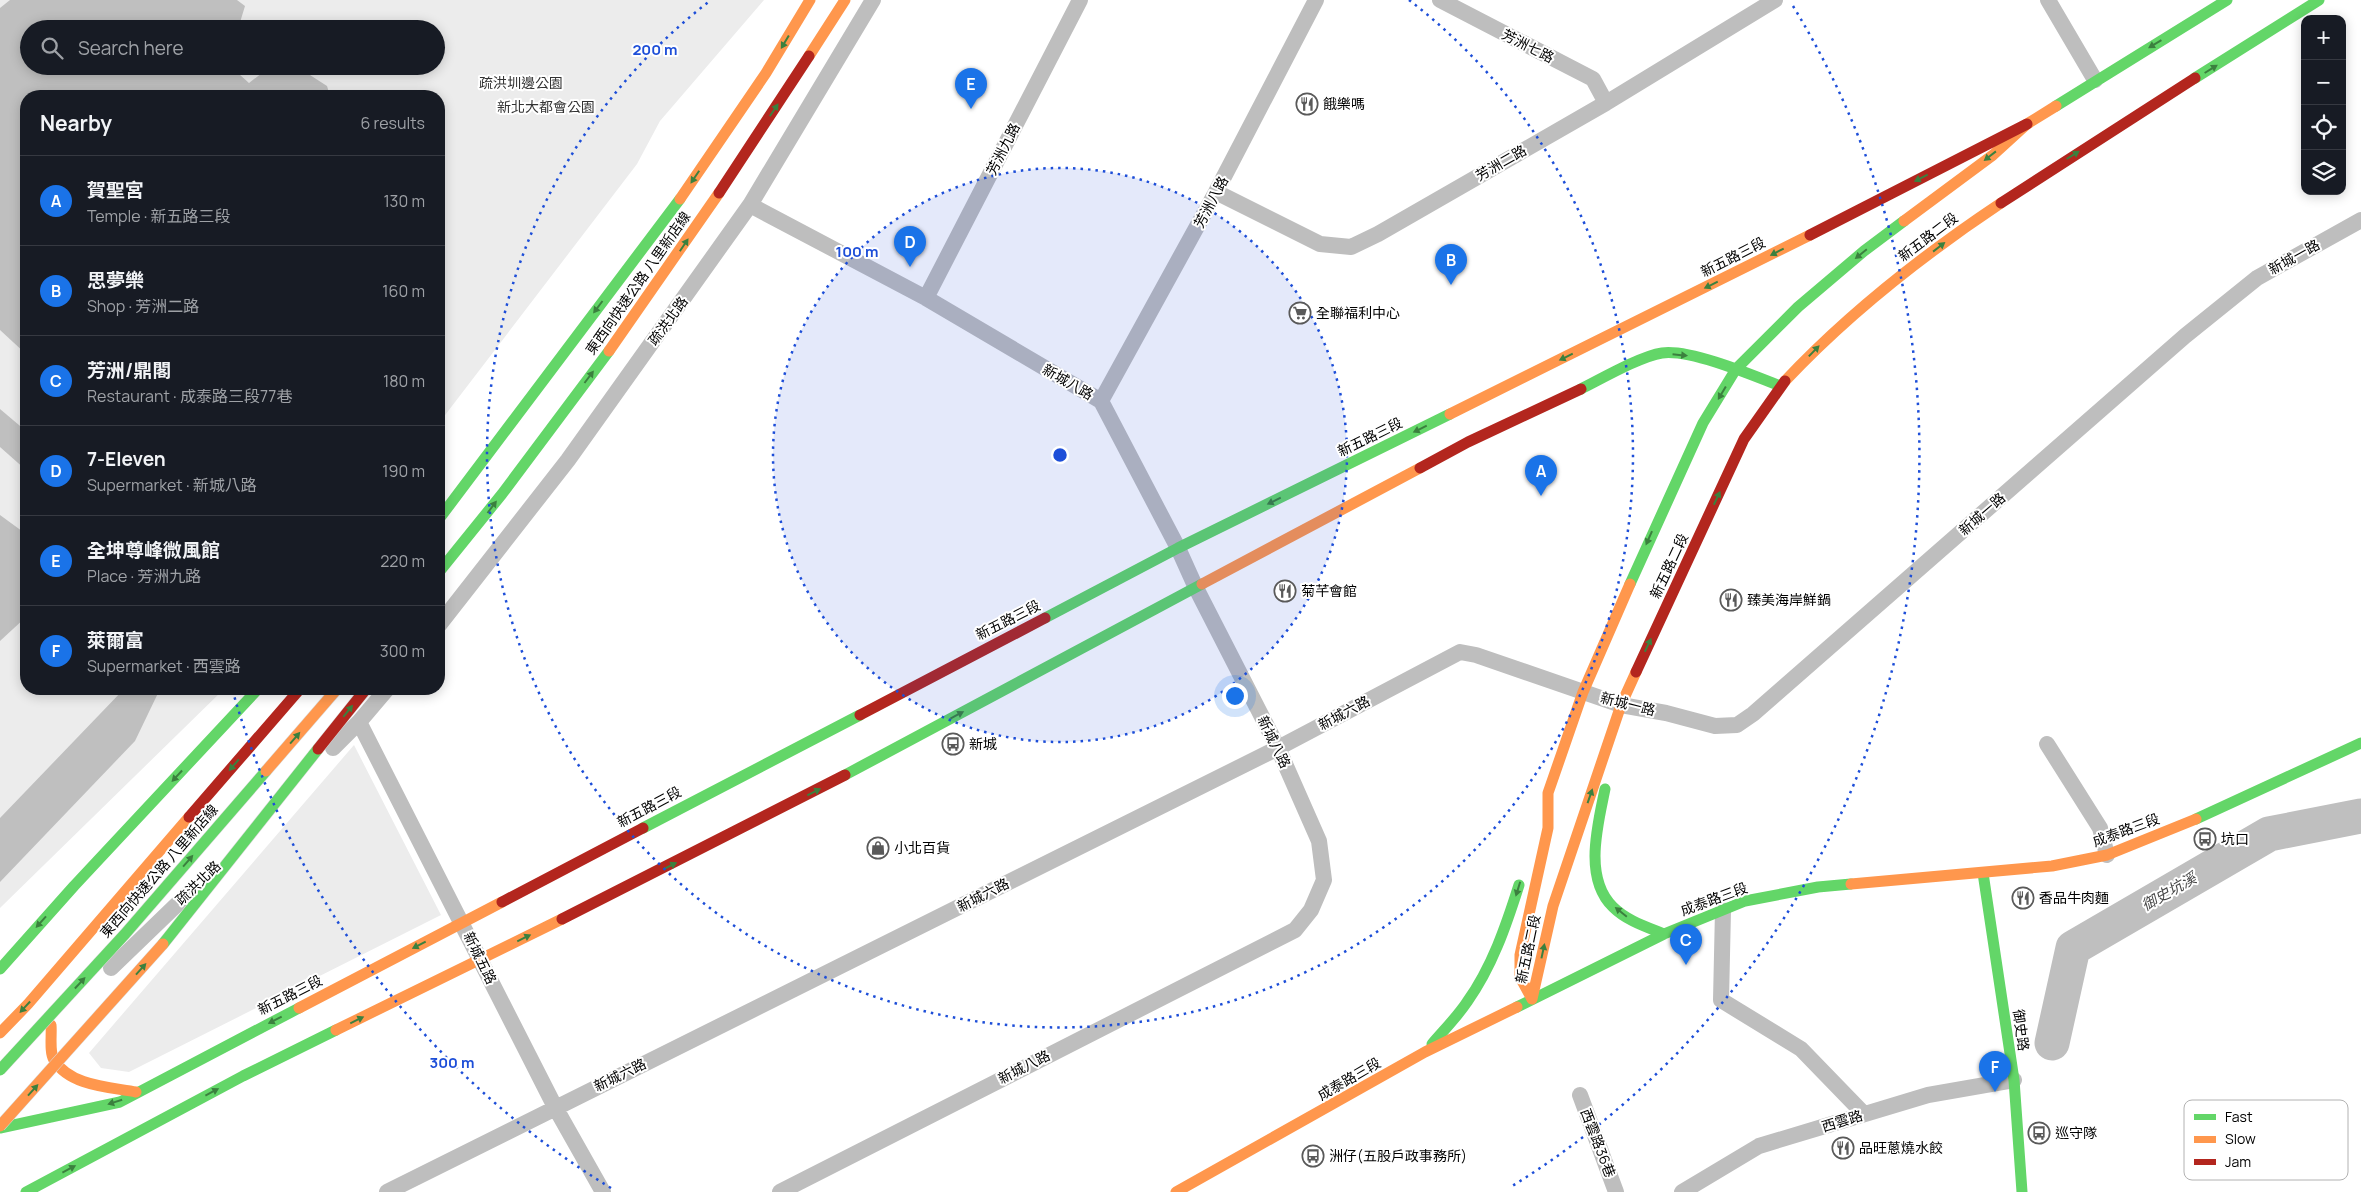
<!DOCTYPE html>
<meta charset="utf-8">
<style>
body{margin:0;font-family:Manrope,"Noto Sans TC",sans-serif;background:#20242c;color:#f1f3f6}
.controls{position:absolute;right:15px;top:15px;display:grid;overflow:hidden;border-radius:10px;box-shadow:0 2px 12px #0003}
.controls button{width:45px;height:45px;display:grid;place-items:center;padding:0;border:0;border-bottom:1px solid #363941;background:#171b24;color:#f1f3f6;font:25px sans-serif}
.you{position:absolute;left:1234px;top:695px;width:18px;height:18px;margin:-12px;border:4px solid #fff;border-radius:50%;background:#1a73e8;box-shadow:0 0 0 8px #1a73e833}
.badge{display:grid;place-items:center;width:32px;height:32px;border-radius:50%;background:#1a73e8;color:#fff;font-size:16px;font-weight:700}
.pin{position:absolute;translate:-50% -41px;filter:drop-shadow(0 1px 2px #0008)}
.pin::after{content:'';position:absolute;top:26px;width:18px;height:15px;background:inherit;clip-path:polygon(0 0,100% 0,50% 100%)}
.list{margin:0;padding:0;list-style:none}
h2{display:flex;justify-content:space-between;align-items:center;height:65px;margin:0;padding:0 20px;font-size:21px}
h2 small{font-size:16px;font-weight:400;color:#9ea1a6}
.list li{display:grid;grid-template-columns:32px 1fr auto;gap:15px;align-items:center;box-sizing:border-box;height:90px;padding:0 20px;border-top:1px solid #363941}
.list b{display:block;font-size:19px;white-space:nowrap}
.list p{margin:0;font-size:16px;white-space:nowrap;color:#9ea1a6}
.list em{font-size:16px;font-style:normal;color:#9ea1a6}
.icon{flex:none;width:28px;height:28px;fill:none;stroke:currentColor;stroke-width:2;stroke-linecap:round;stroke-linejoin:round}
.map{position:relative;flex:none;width:2361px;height:1192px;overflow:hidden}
.search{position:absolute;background:#171b24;box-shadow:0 2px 12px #0003;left:20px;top:20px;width:425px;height:55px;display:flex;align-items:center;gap:12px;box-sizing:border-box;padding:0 18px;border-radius:28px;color:#9ea1a6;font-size:19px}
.panel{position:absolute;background:#171b24;box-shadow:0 2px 12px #0003;left:20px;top:90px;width:425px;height:605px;border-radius:20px}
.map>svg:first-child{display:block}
</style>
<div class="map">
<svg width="2361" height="1192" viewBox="0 0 2361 1192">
<rect width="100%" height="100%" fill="#fff"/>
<path fill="#ececec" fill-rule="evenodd" d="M 0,0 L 764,0 L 660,121 L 637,164 L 439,423 L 439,96 L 26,96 L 26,689 L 224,689 L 0,908 ZM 29,29 L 436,29 L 436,66 L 29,66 Z
M 354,745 L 441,915 L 129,1072 L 101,1068 L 89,1053 Z"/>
<path fill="#bfbfbf" d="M 10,0 L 237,0 L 245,6 L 238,29 L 29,29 L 29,66 L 230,66 L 249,83 L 271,66 L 296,66 L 327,86 L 330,96 L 26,96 L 26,354 L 0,330 L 0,8 Z
M 0,409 L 26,431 L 26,470 L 0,447 Z
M 0,515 L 26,534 L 26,617 L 0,641 Z
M 124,689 L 160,689 L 135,741 L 0,882 L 0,818 Z"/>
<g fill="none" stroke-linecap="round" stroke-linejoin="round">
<path stroke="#bfbfbf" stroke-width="35" d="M 2052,1043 L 2073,948 L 2269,834 L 2361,816"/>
<path stroke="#bebebe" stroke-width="16" d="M 1440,0 L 1593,79 L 1606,103
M 2048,0 L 2095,80
M 1216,192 L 1320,244 L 1351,247 L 1378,234 L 1606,103 L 1775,0
M 750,205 L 926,298 L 1101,401 L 1178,548 L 1196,588 L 1278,748 L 1319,841 L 1324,880 L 1311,910 L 1295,930 L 780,1192
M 926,298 L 1080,0
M 1101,401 L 1216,192 L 1316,0
M 439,625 L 568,460 L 750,205 L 873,0
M 359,722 L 555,1107 L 603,1192
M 2047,744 L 2100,828 L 2107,855
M 333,748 L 359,722 L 387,689
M 1723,910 L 1721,1000 L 1801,1049 L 1864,1114
M 111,968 L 194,888
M 1580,1095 L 1616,1192
M 387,1192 L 1278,748 L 1460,652 L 1476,655 L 1621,705 L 1666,713 L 1715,726 L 1737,725 L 1753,714 L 2185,336 L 2257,278 L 2361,220
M 1682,1192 L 1759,1146 L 1928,1095 L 2014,1080"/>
<path stroke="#63d668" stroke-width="11" d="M 2195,78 L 2319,0
M 2056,106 L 2227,0
M 1581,389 C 1601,379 1641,356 1662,353 C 1690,349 1752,375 1780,386
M 439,519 L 680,199
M 439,572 L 502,494 L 609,351
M 1630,584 L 1703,423 L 1736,369 L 1798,307 L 1864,251 L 1904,221
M 1045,618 L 1178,548 L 1450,414
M 845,775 L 1202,584
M 1605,789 C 1598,824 1583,878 1613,907 C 1627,921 1647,927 1664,934
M 2196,819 L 2361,743
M 643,828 L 860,715
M 1983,873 L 2014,1080 L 2022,1192
M 0,969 L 74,886 L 258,689
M 1517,1007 L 1664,934 L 1745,901 L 1818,887 L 1851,884
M 1432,1044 C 1444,1030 1457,1017 1467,1002 C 1492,967 1506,926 1519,885
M 0,1128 L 120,1102 L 299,1008
M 26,1192 L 243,1076 L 336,1030"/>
<path stroke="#ff974d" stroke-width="11" d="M 809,56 L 845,0
M 680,199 L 766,73 L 810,0
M 1904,221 L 1993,155 L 2027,124 L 2056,106
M 609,351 L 719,193
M 1785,381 C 1849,313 1923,255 2001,203
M 1450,414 L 1810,235
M 1202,584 L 1420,468
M 1851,884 L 2052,866 L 2107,855 L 2196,819
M 1532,999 L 1553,906 L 1621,705 L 1636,672
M 1532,999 L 1520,977 L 1520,955 L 1548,828 L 1548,793 L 1583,692 L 1630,584
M 299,1008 L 502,902
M 51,1025 C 52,1034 49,1052 54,1060 C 70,1086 109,1087 136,1092
M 336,1030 L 562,919
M 0,1033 L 28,1004 L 189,817
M 1176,1192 L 1425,1052 L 1517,1007"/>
<path stroke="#b3261e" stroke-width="11" d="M 719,193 L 809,56
M 2001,203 L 2195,78
M 1810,235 L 2027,124
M 1420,468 L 1468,442 L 1581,389
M 1636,672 L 1744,439 L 1785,381
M 860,715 L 1045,618
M 189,817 L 300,689
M 502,902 L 643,828
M 562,919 L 845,775"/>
<g stroke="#dbdbdb" stroke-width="12" stroke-linecap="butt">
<path id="fast-bridge" d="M 163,944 L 318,749
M 0,1070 L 125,934 L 266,771"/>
</g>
<g stroke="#dbdbdb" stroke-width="12" stroke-linecap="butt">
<path id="slow-bridge" d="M 266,771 L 337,689
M 0,1126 L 163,944"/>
</g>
<g stroke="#dbdbdb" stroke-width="12" stroke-linecap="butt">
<path id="jam-bridge" d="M 318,749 L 366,689"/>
</g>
<use href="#fast-bridge" stroke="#63d668" stroke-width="11"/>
<use href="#slow-bridge" stroke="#ff974d" stroke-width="11"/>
<use href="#jam-bridge" stroke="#b3261e" stroke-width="11"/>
</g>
<defs><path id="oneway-solid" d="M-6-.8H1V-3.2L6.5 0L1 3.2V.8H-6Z" transform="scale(1.25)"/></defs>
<g fill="#3b803e">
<use href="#oneway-solid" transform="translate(785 42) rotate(121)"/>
<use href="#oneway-solid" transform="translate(2155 44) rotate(149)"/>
<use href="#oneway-solid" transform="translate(2211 69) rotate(-32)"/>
<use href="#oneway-solid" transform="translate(774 110) rotate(-56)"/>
<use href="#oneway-solid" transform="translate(2073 155) rotate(-32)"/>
<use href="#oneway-solid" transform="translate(1990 156) rotate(142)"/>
<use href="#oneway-solid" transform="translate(695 177) rotate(124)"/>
<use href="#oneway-solid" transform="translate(1921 178) rotate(153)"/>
<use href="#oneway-solid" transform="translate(684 245) rotate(-56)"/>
<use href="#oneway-solid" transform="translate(1939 247) rotate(-38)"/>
<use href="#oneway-solid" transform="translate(1777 252) rotate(153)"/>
<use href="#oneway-solid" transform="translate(1861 254) rotate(141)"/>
<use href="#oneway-solid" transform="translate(1711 285) rotate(154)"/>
<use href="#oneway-solid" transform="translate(598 307) rotate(127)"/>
<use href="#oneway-solid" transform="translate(1814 351) rotate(-46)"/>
<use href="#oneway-solid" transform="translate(1680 355) rotate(6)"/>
<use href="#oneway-solid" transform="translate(1566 357) rotate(154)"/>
<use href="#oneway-solid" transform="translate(589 377) rotate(-53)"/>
<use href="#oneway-solid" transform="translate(1722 393) rotate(121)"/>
<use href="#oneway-solid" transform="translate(1420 429) rotate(154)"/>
<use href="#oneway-solid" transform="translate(1717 498) rotate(-65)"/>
<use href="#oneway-solid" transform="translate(1274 501) rotate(154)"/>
<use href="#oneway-solid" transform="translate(492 507) rotate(-53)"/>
<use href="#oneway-solid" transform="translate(1649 538) rotate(114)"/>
<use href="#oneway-solid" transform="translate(1648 645) rotate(-65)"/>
<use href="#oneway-solid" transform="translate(348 711) rotate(-51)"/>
<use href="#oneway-solid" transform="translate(957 715) rotate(-28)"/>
<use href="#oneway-solid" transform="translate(295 738) rotate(-49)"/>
<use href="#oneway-solid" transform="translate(234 765) rotate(131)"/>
<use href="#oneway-solid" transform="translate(177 776) rotate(133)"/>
<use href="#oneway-solid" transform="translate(814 792) rotate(-27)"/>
<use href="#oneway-solid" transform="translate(1590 796) rotate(-71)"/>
<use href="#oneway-solid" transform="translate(188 861) rotate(-49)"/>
<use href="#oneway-solid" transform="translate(670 866) rotate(-27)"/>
<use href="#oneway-solid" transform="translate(1518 889) rotate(107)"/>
<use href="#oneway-solid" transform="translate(1621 912) rotate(-141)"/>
<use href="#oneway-solid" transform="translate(41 922) rotate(132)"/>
<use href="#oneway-solid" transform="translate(524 938) rotate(-26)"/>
<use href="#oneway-solid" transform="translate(419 945) rotate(153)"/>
<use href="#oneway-solid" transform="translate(1543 951) rotate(-78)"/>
<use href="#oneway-solid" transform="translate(141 969) rotate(-48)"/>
<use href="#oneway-solid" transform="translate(80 983) rotate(-47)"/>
<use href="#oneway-solid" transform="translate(25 1007) rotate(133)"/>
<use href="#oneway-solid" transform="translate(275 1020) rotate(153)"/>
<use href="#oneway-solid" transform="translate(357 1020) rotate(-26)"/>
<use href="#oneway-solid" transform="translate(33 1090) rotate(-48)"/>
<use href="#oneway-solid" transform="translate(212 1092) rotate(-28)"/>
<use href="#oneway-solid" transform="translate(115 1102) rotate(163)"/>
<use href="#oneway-solid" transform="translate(69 1169) rotate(-28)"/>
</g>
<circle cx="1060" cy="455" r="287" fill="#1d4ed8" fill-opacity=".12"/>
<g fill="none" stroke="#1d4ed8" stroke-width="2.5" stroke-dasharray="2.5 5">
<circle cx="1060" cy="455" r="287"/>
<path d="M1409 0A573 573 0 1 1 711 0"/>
<path d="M611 1188A860 860 0 0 1 233 692M1793 6A860 860 0 0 1 1509 1188"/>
</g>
<defs>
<g id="restaurant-ring" transform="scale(1.125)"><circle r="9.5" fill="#fff" stroke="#595959" stroke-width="1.5"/><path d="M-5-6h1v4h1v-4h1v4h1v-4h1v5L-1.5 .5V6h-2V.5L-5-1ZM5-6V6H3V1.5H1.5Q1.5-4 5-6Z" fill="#595959"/></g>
<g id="supermarket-ring" transform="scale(1.125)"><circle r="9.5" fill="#fff" stroke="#595959" stroke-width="1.5"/><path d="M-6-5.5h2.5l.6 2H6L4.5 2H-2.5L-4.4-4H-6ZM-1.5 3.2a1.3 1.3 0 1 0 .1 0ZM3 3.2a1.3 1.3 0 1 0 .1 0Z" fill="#595959"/></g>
<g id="bus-ring" transform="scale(1.125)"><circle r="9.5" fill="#fff" stroke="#595959" stroke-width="1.5"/><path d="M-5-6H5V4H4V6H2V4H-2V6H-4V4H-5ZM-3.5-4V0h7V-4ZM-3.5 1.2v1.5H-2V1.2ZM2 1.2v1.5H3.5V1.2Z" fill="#595959"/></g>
<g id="shop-ring" transform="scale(1.125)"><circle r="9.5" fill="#fff" stroke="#595959" stroke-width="1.5"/><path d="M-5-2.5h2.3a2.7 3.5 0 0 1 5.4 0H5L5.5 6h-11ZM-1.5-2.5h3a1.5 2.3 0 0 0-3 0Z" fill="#595959"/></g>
</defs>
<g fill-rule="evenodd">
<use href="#restaurant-ring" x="1307" y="104"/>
<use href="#supermarket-ring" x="1300" y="313"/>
<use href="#restaurant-ring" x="1285" y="591"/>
<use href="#restaurant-ring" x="1731" y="600"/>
<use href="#bus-ring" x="953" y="744"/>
<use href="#bus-ring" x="2205" y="839"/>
<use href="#shop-ring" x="878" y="848"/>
<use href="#restaurant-ring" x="2023" y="898"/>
<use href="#bus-ring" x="2039" y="1133"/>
<use href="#restaurant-ring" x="1843" y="1148"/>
<use href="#bus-ring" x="1313" y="1156"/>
</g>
<g text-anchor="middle" stroke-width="4" stroke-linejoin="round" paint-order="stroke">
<g font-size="14" fill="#000" stroke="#fff">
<text transform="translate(1528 46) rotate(27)" y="5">芳洲七路</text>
<text transform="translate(1003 149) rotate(-63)" y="5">芳洲九路</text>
<text transform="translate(1501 163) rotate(-30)" y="5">芳洲二路</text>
<text transform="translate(1211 202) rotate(-62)" y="5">芳洲八路</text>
<text transform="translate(1928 237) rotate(-37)" y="5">新五路二段</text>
<text transform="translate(1733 257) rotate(-27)" y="5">新五路三段</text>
<text transform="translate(2294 257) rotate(-29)" y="5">新城一路</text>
<text transform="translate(638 283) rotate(-55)" y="5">東西向快速公路 八里新店線</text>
<text transform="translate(668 321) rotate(-54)" y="5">疏洪北路</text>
<text transform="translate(1068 382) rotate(30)" y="5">新城八路</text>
<text transform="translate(1370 437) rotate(-26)" y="5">新五路三段</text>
<text transform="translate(1982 514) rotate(-41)" y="5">新城一路</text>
<text transform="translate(1669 566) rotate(-65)" y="5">新五路二段</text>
<text transform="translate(1008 620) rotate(-27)" y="5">新五路三段</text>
<text transform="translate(1628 704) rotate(14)" y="5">新城一路</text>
<text transform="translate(1344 713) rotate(-28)" y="5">新城六路</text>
<text transform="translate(1274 742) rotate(64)" y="5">新城八路</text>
<text transform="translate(649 807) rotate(-28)" y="5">新五路三段</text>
<text transform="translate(2126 830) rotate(-20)" y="5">成泰路三段</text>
<text transform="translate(159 871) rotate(-49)" y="5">東西向快速公路 八里新店線</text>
<text transform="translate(198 883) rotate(-44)" y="5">疏洪北路</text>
<text transform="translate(983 895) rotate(-27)" y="5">新城六路</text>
<text transform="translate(1714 899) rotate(-20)" y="5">成泰路三段</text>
<text transform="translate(1528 949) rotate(-78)" y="5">新五路二段</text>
<text transform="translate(480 958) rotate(64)" y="5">新城五路</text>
<text transform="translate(290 995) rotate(-27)" y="5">新五路三段</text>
<text transform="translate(2021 1030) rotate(82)" y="5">御史路</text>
<text transform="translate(1024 1067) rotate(-27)" y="5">新城八路</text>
<text transform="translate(620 1075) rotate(-26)" y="5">新城六路</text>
<text transform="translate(1349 1079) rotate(-30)" y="5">成泰路三段</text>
<text transform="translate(1842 1121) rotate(-17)" y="5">西雲路</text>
<text transform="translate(1598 1143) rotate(69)" y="5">西雲路36巷</text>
</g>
<g font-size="14" fill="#333" stroke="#fff">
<text x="521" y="88">疏洪圳邊公園</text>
<text x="546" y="112">新北大都會公園</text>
</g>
<g font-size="14" fill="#000" stroke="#fff" text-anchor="start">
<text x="1323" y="109">餓樂嗎</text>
<text x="1316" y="318">全聯福利中心</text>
<text x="1301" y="596">菊芊會館</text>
<text x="1747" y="605">臻美海岸鮮鍋</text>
<text x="969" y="749">新城</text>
<text x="2221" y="844">坑口</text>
<text x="894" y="853">小北百貨</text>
<text x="2039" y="903">香品牛肉麵</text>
<text x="2055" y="1138">巡守隊</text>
<text x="1859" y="1153">品旺蔥燒水餃</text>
<text x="1329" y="1161">洲仔(五股戶政事務所)</text>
</g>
<g font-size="15" font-style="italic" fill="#444" stroke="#fff">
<text transform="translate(2169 892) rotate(-30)" y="5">御史坑溪</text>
</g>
</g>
<rect x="2184" y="1100" width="164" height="80" rx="8" fill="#fff" stroke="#b2b2b2" stroke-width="1"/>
<rect x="2194" y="1114" width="22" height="6" fill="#63d668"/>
<rect x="2194" y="1136" width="22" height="7" fill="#ff974d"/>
<rect x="2194" y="1159" width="22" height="6" fill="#b3261e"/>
<g font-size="14" fill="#000">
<text x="2225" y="1122">Fast</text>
<text x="2225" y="1144">Slow</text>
<text x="2225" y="1167">Jam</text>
</g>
<circle cx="1060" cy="455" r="8" fill="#1d4ed8" stroke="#fff" stroke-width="2.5"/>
<g font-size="15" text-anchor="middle" font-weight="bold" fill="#1d4ed8" stroke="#fff" stroke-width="4" stroke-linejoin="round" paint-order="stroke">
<text x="655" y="55">200 m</text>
<text x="857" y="257">100 m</text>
<text x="452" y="1068">300 m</text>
</g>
</svg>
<div class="controls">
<button>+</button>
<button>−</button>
<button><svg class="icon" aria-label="locate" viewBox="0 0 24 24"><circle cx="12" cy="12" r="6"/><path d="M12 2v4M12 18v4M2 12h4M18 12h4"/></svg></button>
<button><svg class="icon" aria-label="layers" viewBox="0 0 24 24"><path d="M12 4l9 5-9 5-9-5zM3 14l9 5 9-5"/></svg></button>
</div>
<div class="you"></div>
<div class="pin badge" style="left:1541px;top:496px">A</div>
<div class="pin badge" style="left:1451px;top:285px">B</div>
<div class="pin badge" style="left:1686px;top:965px">C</div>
<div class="pin badge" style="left:910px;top:267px">D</div>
<div class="pin badge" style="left:971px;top:109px">E</div>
<div class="pin badge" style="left:1995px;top:1092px">F</div>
<div class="search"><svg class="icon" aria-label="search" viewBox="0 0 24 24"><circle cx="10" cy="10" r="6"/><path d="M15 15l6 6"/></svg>Search here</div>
<section class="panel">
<h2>Nearby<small>6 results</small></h2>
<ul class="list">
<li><span class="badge">A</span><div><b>賀聖宮</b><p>Temple · 新五路三段</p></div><em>130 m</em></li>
<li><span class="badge">B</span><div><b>思夢樂</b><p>Shop · 芳洲二路</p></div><em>160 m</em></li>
<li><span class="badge">C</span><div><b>芳洲/鼎閣</b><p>Restaurant · 成泰路三段77巷</p></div><em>180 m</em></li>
<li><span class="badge">D</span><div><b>7-Eleven</b><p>Supermarket · 新城八路</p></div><em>190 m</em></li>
<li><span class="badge">E</span><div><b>全坤尊峰微風館</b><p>Place · 芳洲九路</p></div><em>220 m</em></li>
<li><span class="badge">F</span><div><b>萊爾富</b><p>Supermarket · 西雲路</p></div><em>300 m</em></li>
</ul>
</section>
</div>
